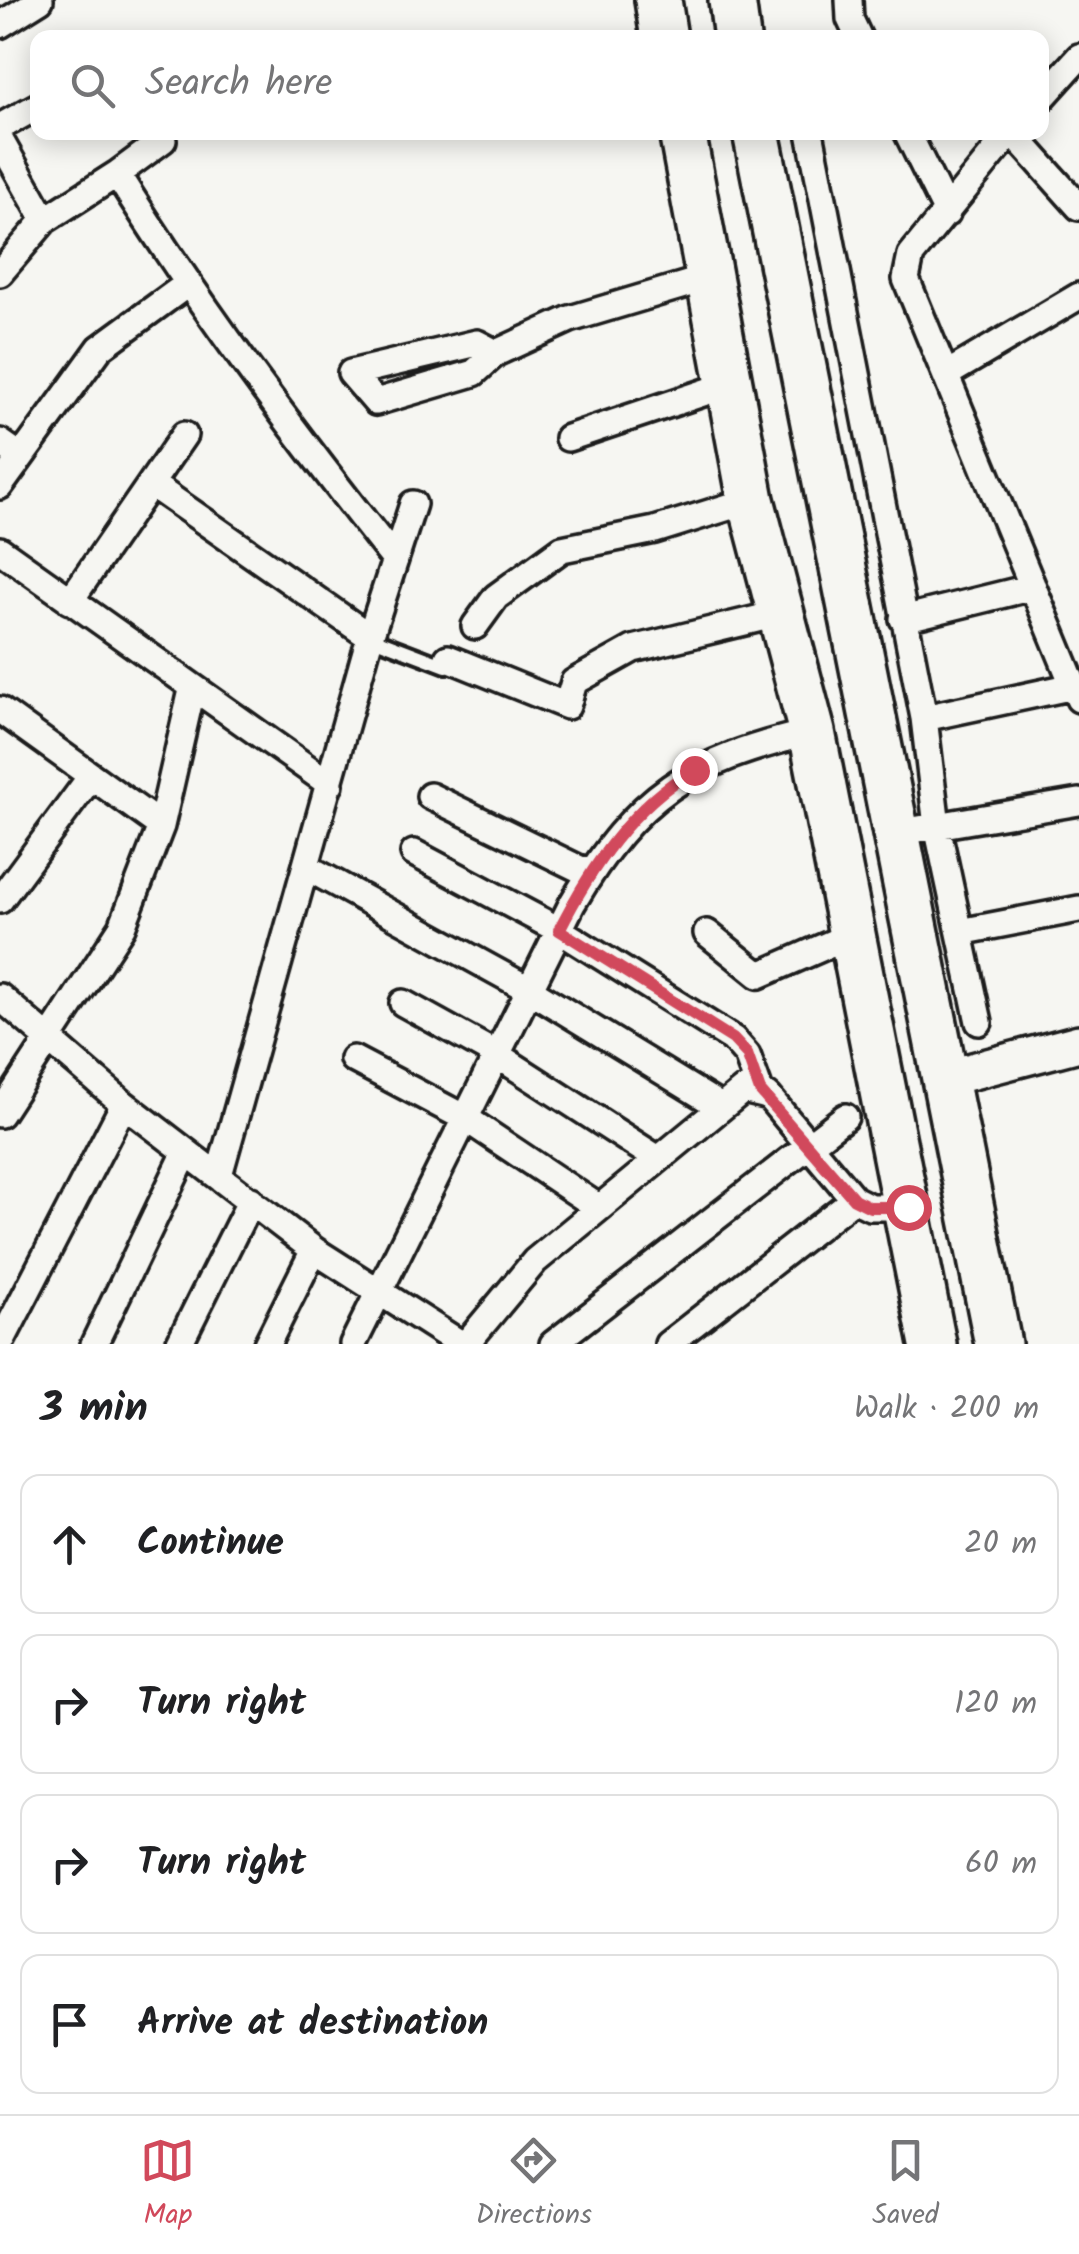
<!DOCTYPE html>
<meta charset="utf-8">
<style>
body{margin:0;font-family:Kalam,sans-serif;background:#f6f6f6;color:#202124}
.stop{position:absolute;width:30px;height:30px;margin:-22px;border:8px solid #d1495b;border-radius:50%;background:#fff}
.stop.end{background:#d1495b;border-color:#fff;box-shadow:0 2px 10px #0008}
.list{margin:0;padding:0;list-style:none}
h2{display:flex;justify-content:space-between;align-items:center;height:130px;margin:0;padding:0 40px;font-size:42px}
h2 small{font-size:32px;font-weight:400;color:#757577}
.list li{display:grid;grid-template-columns:65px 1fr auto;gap:30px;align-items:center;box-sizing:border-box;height:140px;margin:0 20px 20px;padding:0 20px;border:2px solid #e0e0e0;border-radius:20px}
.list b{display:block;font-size:38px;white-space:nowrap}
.list em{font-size:32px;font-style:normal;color:#757577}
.icon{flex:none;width:55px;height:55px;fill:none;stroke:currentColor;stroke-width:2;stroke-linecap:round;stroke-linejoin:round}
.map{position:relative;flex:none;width:1079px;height:1344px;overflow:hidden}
.search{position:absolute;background:#fff;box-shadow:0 5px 25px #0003;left:30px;right:30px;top:30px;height:110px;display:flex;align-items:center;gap:25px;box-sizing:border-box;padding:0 35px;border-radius:20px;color:#757577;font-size:38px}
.sheet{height:770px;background:#fff}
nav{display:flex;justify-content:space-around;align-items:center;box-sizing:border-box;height:140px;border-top:2px solid #e0e0e0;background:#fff;font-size:28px;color:#757577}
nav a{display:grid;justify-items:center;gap:5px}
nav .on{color:#d1495b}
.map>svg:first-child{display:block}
</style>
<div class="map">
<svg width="1079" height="1344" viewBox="0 0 1079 1344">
<rect width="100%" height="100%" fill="#f6f6f2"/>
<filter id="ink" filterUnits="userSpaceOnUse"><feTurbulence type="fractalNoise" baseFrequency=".01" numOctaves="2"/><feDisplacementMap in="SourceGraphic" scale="20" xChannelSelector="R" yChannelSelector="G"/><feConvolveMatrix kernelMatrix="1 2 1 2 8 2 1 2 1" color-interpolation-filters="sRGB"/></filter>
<g filter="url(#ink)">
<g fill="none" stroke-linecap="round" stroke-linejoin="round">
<g stroke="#1c1c1c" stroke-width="20">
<path id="lane" d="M 370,637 L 446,666"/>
</g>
<g stroke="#1c1c1c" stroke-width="32">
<path id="street" d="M 849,0 L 850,19 L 859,38
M 0,25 L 40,0
M 1042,98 L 1079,57
M 0,127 L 38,106
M 810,132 L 924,718 L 937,826 L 979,1022
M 907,132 L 947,213
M 1011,132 L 911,255 L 906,279 L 1079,699
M 1012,132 L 1079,207
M 0,140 L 45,220 L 117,174 C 201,309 296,435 395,560
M 117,174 L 163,140
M 0,273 L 45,220
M 496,353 L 477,343 L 351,373 L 376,402 L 474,373 L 496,353 L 570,319 L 711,277
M 947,374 L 1079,296
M 568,438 L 730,384
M 0,442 L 20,456
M 151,484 L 370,637
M 0,486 L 100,348 L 186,285
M 0,550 L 330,784
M 70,601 L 184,435
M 903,619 L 1033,587
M 475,626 L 496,597 L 562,549 L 655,530 L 751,500
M 448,658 L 567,706 L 574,682 L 633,649 L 778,614
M 0,710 L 161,826
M 924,718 L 1074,686
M 430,796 L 590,874
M 895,833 L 1079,802
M 414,853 L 559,930 L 733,1039 L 747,1055 L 760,1091
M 308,868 L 530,990 L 721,1107
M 0,900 L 90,778
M 960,932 L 1079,909
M 707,933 L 759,975 L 853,934
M 0,997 L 124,1104 L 314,1250 L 461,1344
M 403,1003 L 497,1055 L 658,1159
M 353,1059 L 465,1118 L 598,1207
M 0,1114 L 122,927 L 161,826 L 192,690
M 219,1175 L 370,637 L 413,504
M 0,1344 L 124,1104
M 94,1344 L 186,1152
M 179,1344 L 251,1200
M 267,1344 L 314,1250
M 353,1344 L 572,904 C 637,794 689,761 812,732
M 466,1344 L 535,1261 L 743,1090 L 768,1096 L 854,1199 L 870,1207 L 908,1207
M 553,1344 L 845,1117
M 668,1344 L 854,1199"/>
</g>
<g stroke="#1c1c1c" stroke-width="42">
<path id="secondary" d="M 946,1078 L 1079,1043"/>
</g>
<g stroke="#1c1c1c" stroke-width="52">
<path id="highway" d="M 658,0 L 664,38
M 732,0 L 737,38
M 682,132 L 751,500 L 812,732 L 933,1344
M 756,132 L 998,1344"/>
</g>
<use href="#lane" stroke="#f6f6f2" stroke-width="12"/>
<use href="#street" stroke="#f6f6f2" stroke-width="25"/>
<use href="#secondary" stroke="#f6f6f2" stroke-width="35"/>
<use href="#highway" stroke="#f6f6f2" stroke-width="45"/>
</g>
</g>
<g fill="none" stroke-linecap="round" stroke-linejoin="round" filter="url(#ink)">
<path stroke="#d1495b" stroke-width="12" d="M 694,770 C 632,805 590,869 559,930 L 733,1039 L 747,1054 L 760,1091 L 854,1199 L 870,1207 L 908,1207"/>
</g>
</svg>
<div class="stop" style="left:908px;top:1207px"></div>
<div class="stop end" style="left:694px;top:770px"></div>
<div class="search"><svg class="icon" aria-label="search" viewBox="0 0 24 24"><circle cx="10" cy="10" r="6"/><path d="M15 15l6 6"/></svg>Search here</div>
</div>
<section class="sheet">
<h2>3 min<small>Walk · 200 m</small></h2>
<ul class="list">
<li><svg class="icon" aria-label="ahead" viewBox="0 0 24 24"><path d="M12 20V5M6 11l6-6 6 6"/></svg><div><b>Continue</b></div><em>20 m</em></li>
<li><svg class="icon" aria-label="right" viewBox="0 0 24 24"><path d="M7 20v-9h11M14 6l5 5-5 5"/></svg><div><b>Turn right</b></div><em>120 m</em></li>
<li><svg class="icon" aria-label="right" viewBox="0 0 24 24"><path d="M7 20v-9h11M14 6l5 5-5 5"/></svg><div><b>Turn right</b></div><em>60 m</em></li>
<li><svg class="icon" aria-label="arrive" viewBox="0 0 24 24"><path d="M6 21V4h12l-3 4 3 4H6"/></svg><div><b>Arrive at destination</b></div></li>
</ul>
</section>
<nav>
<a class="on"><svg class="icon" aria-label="map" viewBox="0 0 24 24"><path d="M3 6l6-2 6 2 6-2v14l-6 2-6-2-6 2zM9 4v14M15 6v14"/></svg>Map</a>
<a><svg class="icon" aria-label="directions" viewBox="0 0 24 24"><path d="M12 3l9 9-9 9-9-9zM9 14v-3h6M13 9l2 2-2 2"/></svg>Directions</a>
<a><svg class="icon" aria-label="saved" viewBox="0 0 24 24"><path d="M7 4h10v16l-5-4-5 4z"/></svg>Saved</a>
</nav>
